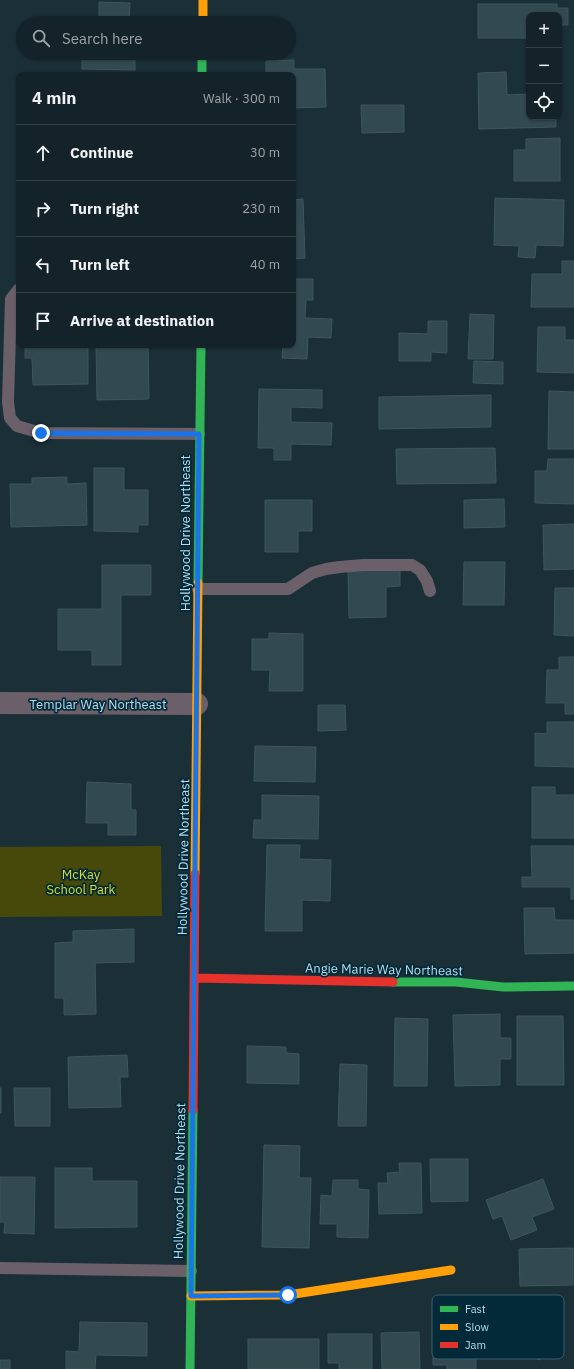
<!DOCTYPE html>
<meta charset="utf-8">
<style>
body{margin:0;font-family:"IBM Plex Sans",sans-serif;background:#212f35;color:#f1f3f6}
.controls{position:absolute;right:12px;top:12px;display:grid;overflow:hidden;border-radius:8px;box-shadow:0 1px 3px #0004}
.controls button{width:36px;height:36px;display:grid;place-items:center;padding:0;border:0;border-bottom:1px solid #334046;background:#142329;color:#f1f3f6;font:20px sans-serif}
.stop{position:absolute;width:12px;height:12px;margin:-9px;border:3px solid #1a73e8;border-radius:50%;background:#fff}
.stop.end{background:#1a73e8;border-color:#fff;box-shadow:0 1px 4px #0008}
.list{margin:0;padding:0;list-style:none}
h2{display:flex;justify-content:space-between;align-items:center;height:52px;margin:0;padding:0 16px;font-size:17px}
h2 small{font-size:13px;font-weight:400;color:#9da4a8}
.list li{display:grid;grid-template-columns:26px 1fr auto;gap:12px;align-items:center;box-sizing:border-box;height:56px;padding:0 16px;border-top:1px solid #334046}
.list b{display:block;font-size:15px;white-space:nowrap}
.list em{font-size:13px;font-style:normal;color:#9da4a8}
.icon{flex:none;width:22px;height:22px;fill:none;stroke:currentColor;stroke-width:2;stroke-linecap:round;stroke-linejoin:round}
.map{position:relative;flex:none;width:574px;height:1369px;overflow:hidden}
.search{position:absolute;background:#142329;box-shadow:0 1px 3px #0004;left:16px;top:16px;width:280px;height:44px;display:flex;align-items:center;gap:10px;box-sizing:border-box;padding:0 14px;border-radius:22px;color:#9da4a8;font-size:15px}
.panel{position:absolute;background:#142329;box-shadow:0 1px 3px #0004;left:16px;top:72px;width:280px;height:276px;border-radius:8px}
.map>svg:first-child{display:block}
</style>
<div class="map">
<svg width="574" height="1369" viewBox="0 0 574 1369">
<rect width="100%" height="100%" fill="#1b2f37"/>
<path fill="#47490a" d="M 161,846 L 162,916 L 0,917 L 0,847 Z"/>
<path fill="#31494f" stroke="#3c575e" d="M 99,2 L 130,3 L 129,23 L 99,23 Z
M 478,4 L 557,4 L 557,8 L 568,8 L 568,25 L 559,25 L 559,15 L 529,15 L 529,38 L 478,38 Z
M 82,53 L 135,53 L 135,70 L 82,69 Z
M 294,60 L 294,69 L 325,69 L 326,107 L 293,108 L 293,75 L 266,75 L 266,61 Z
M 506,72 L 507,95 L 529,94 L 529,117 L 556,117 L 556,127 L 479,129 L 478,73 Z
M 361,105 L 404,105 L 404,132 L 362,133 Z
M 560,138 L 560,181 L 514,181 L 514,150 L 526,150 L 526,139 Z
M 495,198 L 564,200 L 563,246 L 536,245 L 535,258 L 518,257 L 519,246 L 494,245 Z
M 303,199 L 305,258 L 293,259 L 293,200 Z
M 562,261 L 574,261 L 574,307 L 531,307 L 532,274 L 562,274 Z
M 293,279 L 313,279 L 313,300 L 306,300 L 305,318 L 332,319 L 331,338 L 308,337 L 307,359 L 282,358 L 283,345 L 293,345 Z
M 470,314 L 494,315 L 493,359 L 468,359 Z
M 428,321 L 447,321 L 447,353 L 431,352 L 431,361 L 399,361 L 399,333 L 428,334 Z
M 538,327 L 565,327 L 565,340 L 574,340 L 574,373 L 537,372 Z
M 25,345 L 88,345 L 88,384 L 33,385 L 32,358 L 25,358 Z
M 96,345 L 148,345 L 149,399 L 97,400 Z
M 474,361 L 503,362 L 503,384 L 473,383 Z
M 259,389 L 322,390 L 322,408 L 291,407 L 291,422 L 332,423 L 331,445 L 291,444 L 291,460 L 274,460 L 274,448 L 258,448 Z
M 549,391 L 574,392 L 574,449 L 548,449 Z
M 491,395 L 491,427 L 379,429 L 379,397 Z
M 495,448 L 496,483 L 397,484 L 396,449 Z
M 548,459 L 574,459 L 574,504 L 535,503 L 535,471 L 547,471 Z
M 94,468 L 124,468 L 124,490 L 148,490 L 148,525 L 138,525 L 138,532 L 94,531 Z
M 67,477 L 67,484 L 86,483 L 87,525 L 11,527 L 10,484 L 32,484 L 32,478 Z
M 504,499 L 505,527 L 464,528 L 464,500 Z
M 265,500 L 312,500 L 312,531 L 298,531 L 298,552 L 265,552 Z
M 574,524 L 574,569 L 544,570 L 543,525 Z
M 464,562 L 505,562 L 504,605 L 463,605 Z
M 102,565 L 151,565 L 151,595 L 121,595 L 121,665 L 92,665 L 92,650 L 58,650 L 58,609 L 102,609 Z
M 348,570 L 400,570 L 400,586 L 386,587 L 386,617 L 349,618 Z
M 555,588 L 574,588 L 574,636 L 554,635 Z
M 269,633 L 303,634 L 303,691 L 269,691 L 270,670 L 252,670 L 252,639 L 269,639 Z
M 559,657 L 574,657 L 574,714 L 565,714 L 565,703 L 546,703 L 547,670 L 559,670 Z
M 318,705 L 345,705 L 346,730 L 318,731 Z
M 547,722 L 574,722 L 574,767 L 535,766 L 535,733 L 547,734 Z
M 255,746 L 316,747 L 315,782 L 254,781 Z
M 87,782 L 131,784 L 131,810 L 136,810 L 136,835 L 108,835 L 108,823 L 86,823 Z
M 532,787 L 555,787 L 555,795 L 574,795 L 574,838 L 532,838 Z
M 262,795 L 319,796 L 318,839 L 253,838 L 254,820 L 262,820 Z
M 267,845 L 300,845 L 299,859 L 331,860 L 330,901 L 302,900 L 302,931 L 265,931 Z
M 531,846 L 574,846 L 574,899 L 571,899 L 571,887 L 522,887 L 522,877 L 532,877 Z
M 524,908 L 554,908 L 555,920 L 574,920 L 574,953 L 525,954 Z
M 134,929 L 134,962 L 95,963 L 96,1014 L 64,1015 L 64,998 L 55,998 L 55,943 L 73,942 L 73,931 Z
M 500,1014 L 500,1038 L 511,1038 L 511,1059 L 500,1059 L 500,1085 L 455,1086 L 453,1015 Z
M 517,1016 L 563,1016 L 564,1085 L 517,1085 Z
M 395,1018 L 428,1019 L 427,1086 L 394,1086 Z
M 247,1046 L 286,1047 L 286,1053 L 299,1054 L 299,1084 L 247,1083 Z
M 127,1055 L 128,1077 L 120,1077 L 121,1107 L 69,1108 L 68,1057 Z
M 340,1064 L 367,1065 L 366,1126 L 338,1126 Z
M 0,1088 L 1,1088 L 1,1113 L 0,1113 Z
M 14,1088 L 50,1088 L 50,1126 L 15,1126 Z
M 264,1145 L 300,1146 L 299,1178 L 311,1178 L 309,1248 L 262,1247 Z
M 430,1159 L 468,1159 L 468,1201 L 431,1202 Z
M 399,1163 L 421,1163 L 422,1213 L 379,1214 L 378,1183 L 388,1183 L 387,1173 L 400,1172 Z
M 55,1168 L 92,1168 L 92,1181 L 137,1181 L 137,1227 L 55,1228 Z
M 0,1177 L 35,1177 L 34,1234 L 4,1233 L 5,1222 L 0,1222 Z
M 543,1179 L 554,1209 L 532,1217 L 537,1230 L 511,1240 L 502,1216 L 493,1219 L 486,1200 Z
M 333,1180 L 358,1180 L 358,1189 L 369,1190 L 368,1238 L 337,1237 L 337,1224 L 320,1224 L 321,1195 L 332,1196 Z
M 573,1248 L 573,1285 L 520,1286 L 519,1249 Z
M 516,1303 L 544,1314 L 538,1327 L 551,1331 L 540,1360 L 500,1345 Z
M 80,1322 L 147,1323 L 147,1356 L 96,1355 L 95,1369 L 66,1369 L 66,1351 L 79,1352 Z
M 419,1332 L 420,1369 L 382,1369 L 381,1333 Z
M 328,1334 L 372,1334 L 372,1369 L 339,1369 L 339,1363 L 328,1363 Z
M 433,1336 L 476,1337 L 476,1369 L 447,1369 L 447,1365 L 433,1365 Z
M 248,1339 L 319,1339 L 319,1369 L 248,1369 Z
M 0,1360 L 10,1360 L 10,1369 L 0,1369 Z"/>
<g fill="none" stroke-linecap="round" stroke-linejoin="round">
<path stroke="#6b606a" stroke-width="12" d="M 19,289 L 11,299 L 8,402 L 10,418 L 17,426 L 41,433 L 199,434
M 198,589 L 288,589 L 312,573 L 326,569 L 340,567 L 363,565 L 412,565 L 420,570 L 427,581 L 430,591
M 0,1268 L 191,1271"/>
<path stroke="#6b606a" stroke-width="22" d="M 0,703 L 197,704"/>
<path stroke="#30b455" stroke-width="9" d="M 202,53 L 202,75
M 198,583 L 201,345
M 393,982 L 456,982 L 503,987 L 574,986
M 190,1369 L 193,1110"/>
<path stroke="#ff9f0a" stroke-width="9" d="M 203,0 L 203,23
M 195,874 L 198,583
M 191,1296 L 288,1295 L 451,1270"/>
<path stroke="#e5322d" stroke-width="9" d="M 194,978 L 393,982
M 193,1110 L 195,874"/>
</g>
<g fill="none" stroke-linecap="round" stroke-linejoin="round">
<path stroke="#1a73e8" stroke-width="5" d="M 41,433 L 199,434 L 191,1296 L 288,1295"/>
</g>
<g text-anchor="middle" stroke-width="3.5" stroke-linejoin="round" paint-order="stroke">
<g font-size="13" fill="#badcec" stroke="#022a39">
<text transform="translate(185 533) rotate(-90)" y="5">Hollywood Drive Northeast</text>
<text x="98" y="709">Templar Way Northeast</text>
<text transform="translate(183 857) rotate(-89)" y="5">Hollywood Drive Northeast</text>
<text transform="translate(384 969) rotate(1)" y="5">Angie Marie Way Northeast</text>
<text transform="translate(179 1181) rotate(-89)" y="5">Hollywood Drive Northeast</text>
</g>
<g font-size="13" fill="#dcdb25" stroke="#022a39">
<text x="81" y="879">McKay<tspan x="81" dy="15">School Park</tspan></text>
</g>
</g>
<rect x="432" y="1295" width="132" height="64" rx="6" fill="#022a39" stroke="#395f6f" stroke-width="1"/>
<rect x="440" y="1306" width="18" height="6" fill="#30b455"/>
<rect x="440" y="1324" width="18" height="6" fill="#ff9f0a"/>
<rect x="440" y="1342" width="18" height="6" fill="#e5322d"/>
<g font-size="11" fill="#badcec">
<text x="465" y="1313">Fast</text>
<text x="465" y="1331">Slow</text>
<text x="465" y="1349">Jam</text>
</g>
</svg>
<div class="controls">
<button>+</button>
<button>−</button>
<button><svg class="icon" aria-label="locate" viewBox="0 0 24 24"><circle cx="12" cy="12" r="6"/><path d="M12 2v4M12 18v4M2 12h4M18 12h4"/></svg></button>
</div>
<div class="stop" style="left:288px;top:1295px"></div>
<div class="stop end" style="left:41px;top:433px"></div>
<div class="search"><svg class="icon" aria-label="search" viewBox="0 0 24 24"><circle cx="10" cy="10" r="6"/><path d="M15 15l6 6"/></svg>Search here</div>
<section class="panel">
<h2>4 min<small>Walk · 300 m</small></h2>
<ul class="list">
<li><svg class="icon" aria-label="ahead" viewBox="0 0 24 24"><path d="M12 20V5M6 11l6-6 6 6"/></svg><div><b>Continue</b></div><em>30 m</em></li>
<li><svg class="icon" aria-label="right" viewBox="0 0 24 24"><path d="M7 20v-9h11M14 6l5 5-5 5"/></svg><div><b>Turn right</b></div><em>230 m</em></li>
<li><svg class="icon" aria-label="left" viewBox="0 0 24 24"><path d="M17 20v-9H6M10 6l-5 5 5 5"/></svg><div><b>Turn left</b></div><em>40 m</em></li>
<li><svg class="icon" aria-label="arrive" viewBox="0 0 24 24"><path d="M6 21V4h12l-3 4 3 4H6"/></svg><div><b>Arrive at destination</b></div></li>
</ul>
</section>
</div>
